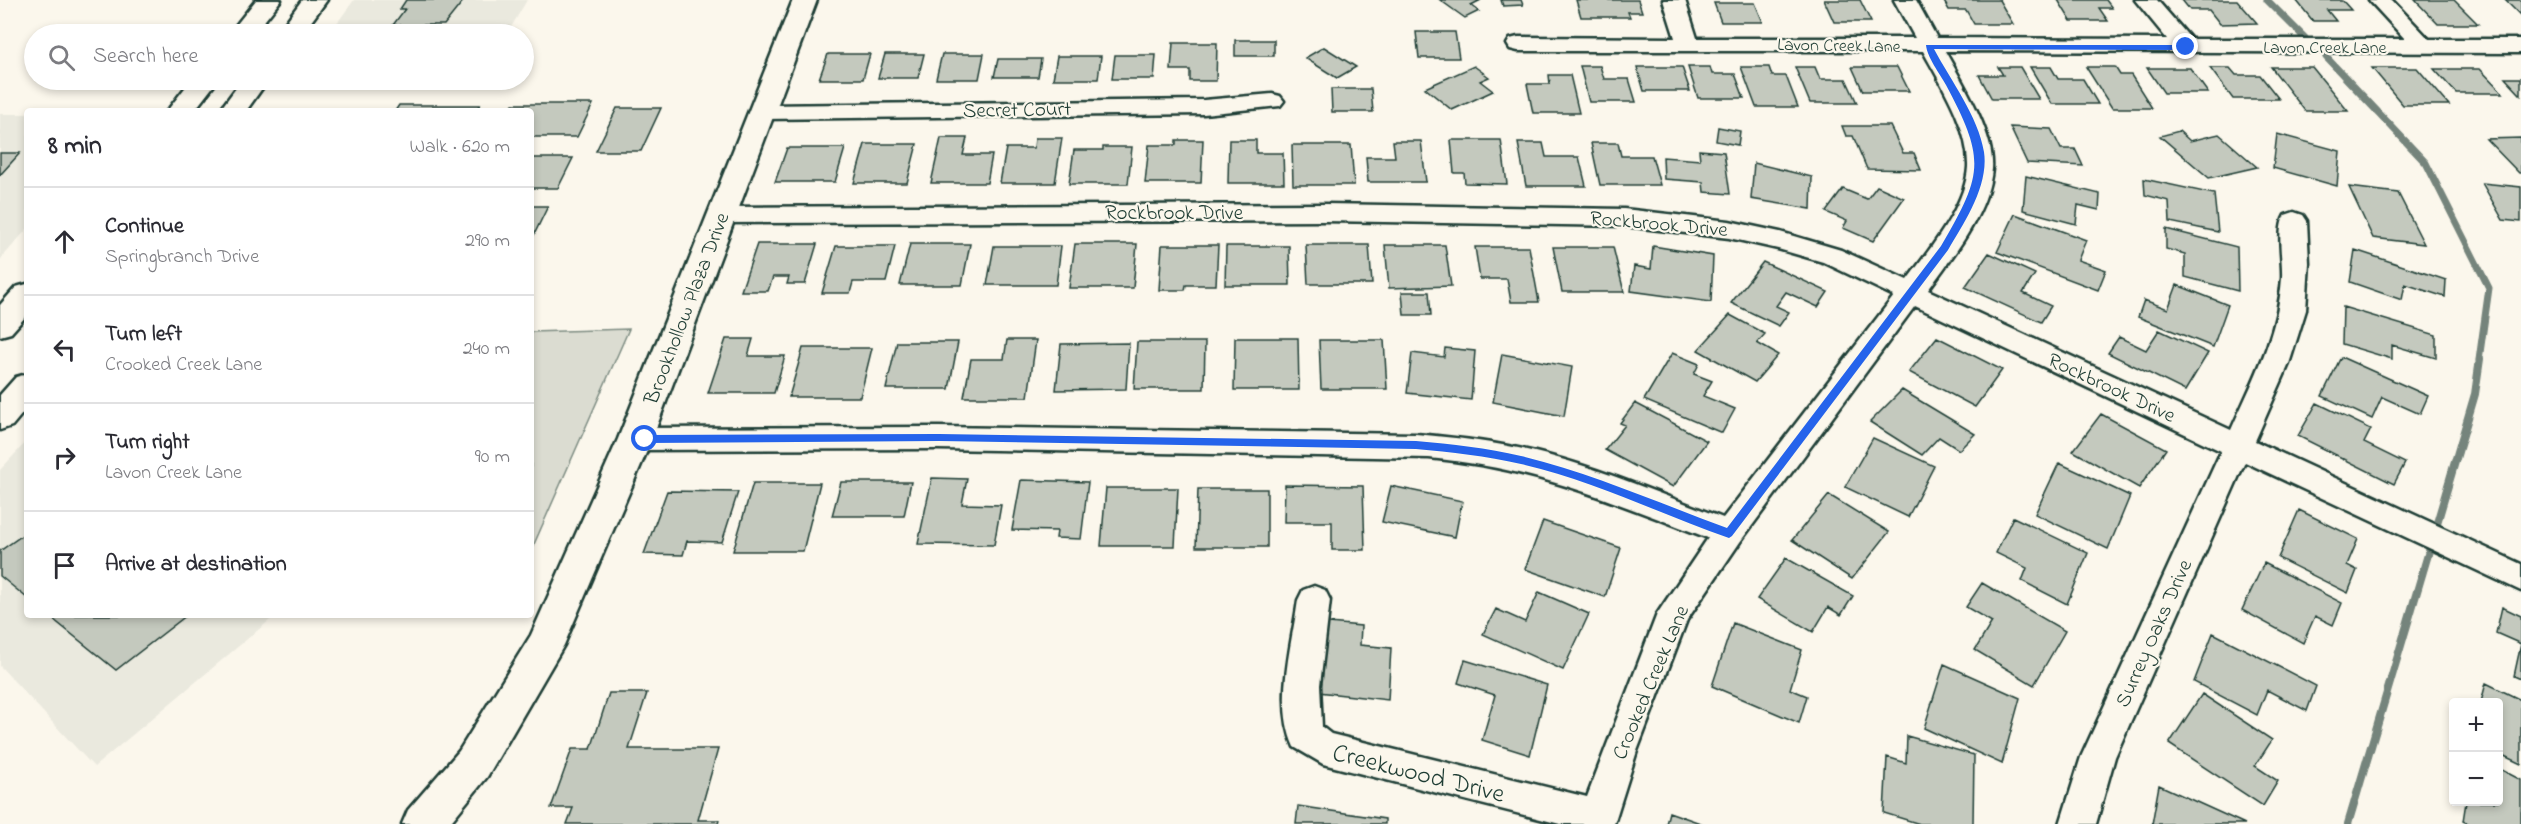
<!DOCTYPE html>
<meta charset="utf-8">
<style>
body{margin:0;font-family:"Indie Flower",sans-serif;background:#f7f7f7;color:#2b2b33}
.controls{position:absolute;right:18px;bottom:18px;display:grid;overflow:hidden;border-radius:6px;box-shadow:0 3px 9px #0003}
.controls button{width:54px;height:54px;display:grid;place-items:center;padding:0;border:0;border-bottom:2px solid #e1e1e2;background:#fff;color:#2b2b33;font:30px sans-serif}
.stop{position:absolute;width:18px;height:18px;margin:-14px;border:4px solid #2563eb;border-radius:50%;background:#fff}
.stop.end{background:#2563eb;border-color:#fff;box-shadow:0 2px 6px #0008}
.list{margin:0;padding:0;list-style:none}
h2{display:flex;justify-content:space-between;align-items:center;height:78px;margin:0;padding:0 24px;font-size:26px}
h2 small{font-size:20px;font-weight:400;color:#7c7c81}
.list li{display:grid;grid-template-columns:39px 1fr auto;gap:18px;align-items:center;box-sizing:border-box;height:108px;padding:0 24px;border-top:2px solid #e1e1e2}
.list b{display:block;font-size:22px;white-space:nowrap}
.list p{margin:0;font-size:20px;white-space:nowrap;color:#7c7c81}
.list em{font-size:20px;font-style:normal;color:#7c7c81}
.icon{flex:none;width:33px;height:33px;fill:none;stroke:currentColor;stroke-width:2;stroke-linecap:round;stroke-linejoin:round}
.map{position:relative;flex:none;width:2521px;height:824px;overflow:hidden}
.search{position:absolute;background:#fff;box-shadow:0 3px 9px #0003;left:24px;top:24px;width:510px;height:66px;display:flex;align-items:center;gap:15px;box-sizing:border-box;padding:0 21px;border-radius:33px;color:#7c7c81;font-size:22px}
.panel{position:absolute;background:#fff;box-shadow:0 3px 9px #0003;left:24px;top:108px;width:510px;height:510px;border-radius:6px}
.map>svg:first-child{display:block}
</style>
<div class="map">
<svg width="2521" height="824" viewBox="0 0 2521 824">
<rect width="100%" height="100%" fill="#fbf7ec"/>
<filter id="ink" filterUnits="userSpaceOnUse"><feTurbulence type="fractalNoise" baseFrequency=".0167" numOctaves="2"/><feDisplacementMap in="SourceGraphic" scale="12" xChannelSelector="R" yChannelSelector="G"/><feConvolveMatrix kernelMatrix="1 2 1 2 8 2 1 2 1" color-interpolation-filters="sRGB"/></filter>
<g filter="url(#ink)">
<path fill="#eae9de" d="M 354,0 L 527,0 L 507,34 L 329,34 Z
M 0,114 L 27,114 L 27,229 L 0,260 Z
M 27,441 L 27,615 L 276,615 L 94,767 L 0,666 L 0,470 Z"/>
<path fill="#dbdcd1" stroke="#7d8c82" stroke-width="1.5" d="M 629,329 L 531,551 L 531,332 Z"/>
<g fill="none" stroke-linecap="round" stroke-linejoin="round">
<path stroke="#74847b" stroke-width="7" d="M 2267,0 L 2305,38
M 2326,57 L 2426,163 L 2489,288 L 2479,360"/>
<path stroke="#74847b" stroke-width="8" d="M 2437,523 L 2475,394 L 2480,359
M 2348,824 L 2429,551"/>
</g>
<path fill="#c4c9be" stroke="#1f3d34" stroke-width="1.5" d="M 406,0 L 464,0 L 444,25 L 393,25 L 405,9 L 400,9 Z
M 1440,0 L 1481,0 L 1471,5 L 1479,11 L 1465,18 Z
M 1501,0 L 1521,0 L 1523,5 L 1503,6 Z
M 1576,0 L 1638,0 L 1642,12 L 1628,12 L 1630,17 L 1581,17 Z
M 1824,0 L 1860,0 L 1871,22 L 1834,22 Z
M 1943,0 L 1999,0 L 2013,24 L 1974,24 L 1966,10 L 1949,10 Z
M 2058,0 L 2106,0 L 2112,8 L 2099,8 L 2108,21 L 2071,21 Z
M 2182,0 L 2237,0 L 2257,23 L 2220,24 L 2209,10 L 2190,10 Z
M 2296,0 L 2342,0 L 2351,10 L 2327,10 L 2336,21 L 2313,21 Z
M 2415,0 L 2454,0 L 2478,24 L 2438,24 Z
M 2505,0 L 2521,0 L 2521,16 Z
M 1714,3 L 1755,3 L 1763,22 L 1721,22 Z
M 1416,32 L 1455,32 L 1459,58 L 1419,58 Z
M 1235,40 L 1274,40 L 1274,56 L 1235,56 Z
M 1173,43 L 1217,43 L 1216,81 L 1190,81 L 1190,70 L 1171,70 Z
M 1324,47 L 1356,67 L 1337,78 L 1305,58 Z
M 828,54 L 870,54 L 863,79 L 819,79 Z
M 885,54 L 924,54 L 918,78 L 878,78 Z
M 942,54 L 984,54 L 979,79 L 936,79 Z
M 1115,55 L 1156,55 L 1154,79 L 1112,79 Z
M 1057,56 L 1101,56 L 1098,79 L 1053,79 Z
M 998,59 L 1041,59 L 1038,77 L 994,77 Z
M 1474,66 L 1489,77 L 1480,81 L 1493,91 L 1452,110 L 1425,88 Z
M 1580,66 L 1600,66 L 1604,79 L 1629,79 L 1636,102 L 1589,102 Z
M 1637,67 L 1682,67 L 1690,91 L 1644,91 Z
M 1688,67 L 1710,67 L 1712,74 L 1735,74 L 1744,98 L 1698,98 Z
M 1741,67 L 1769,67 L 1772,76 L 1786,76 L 1798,107 L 1756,107 Z
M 1795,67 L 1815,67 L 1820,79 L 1846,79 L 1857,103 L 1810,103 Z
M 1852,67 L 1897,67 L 1909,91 L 1863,91 Z
M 1998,67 L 2020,67 L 2039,99 L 1992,99 L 1979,75 L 2003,75 Z
M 2030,67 L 2051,67 L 2058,79 L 2083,79 L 2098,104 L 2052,104 Z
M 2086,67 L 2115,67 L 2120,75 L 2131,75 L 2152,108 L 2112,108 Z
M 2271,67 L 2312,67 L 2348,111 L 2305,111 Z
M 2147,68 L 2190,68 L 2208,93 L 2164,93 Z
M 2210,68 L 2230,68 L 2236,75 L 2260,75 L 2279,99 L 2233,99 Z
M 2372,68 L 2417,68 L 2449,105 L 2403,105 Z
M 2434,69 L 2480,69 L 2503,93 L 2456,93 Z
M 1549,75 L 1570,75 L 1579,113 L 1533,113 L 1527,84 L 1550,84 Z
M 2505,78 L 2521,78 L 2521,95 Z
M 1331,89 L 1371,89 L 1373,112 L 1332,112 Z
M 513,104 L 593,104 L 577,137 L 531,137 L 531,111 L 509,111 Z
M 399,105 L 480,105 L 476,111 L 395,111 Z
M 617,108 L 661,108 L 641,151 L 596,151 Z
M 1842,126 L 1890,126 L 1903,153 L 1914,153 L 1921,170 L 1867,169 L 1853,136 L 1846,136 Z
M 1718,127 L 1740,131 L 1738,145 L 1716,141 Z
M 2010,127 L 2051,129 L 2061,149 L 2075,149 L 2083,166 L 2027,163 Z
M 2179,131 L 2190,141 L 2219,134 L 2257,167 L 2209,178 L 2160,136 Z
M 2277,134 L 2340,151 L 2337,186 L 2273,168 Z
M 941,138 L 967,138 L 963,155 L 992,155 L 987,183 L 931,183 Z
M 1035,138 L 1062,138 L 1055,183 L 1000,183 L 1006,148 L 1034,148 Z
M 2521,138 L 2521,173 L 2519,173 L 2486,139 Z
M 1176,140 L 1203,140 L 1201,183 L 1145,183 L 1149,145 L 1176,145 Z
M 1229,140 L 1256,140 L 1256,153 L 1283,153 L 1284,183 L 1228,183 Z
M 1451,140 L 1501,140 L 1507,184 L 1465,183 L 1464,173 L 1454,173 Z
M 1393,141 L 1421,141 L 1426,182 L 1368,182 L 1366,157 L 1395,157 Z
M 1518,143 L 1543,143 L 1546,157 L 1579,157 L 1586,186 L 1526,186 Z
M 1591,143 L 1618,143 L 1621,156 L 1652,156 L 1660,185 L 1600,185 Z
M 865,144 L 917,144 L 907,183 L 854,183 Z
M 1292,145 L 1351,145 L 1354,185 L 1293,185 Z
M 1103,147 L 1132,147 L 1128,184 L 1069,184 L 1074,150 L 1103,150 Z
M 787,148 L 845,148 L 835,182 L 775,182 Z
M 1699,150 L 1724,152 L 1730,194 L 1704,192 L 1703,182 L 1664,179 L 1663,157 L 1700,160 Z
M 0,153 L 20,153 L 0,175 Z
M 531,158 L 573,158 L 558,188 L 531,188 Z
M 1754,163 L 1812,177 L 1811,209 L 1751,199 Z
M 2026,176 L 2100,194 L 2099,210 L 2078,205 L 2076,224 L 2023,210 Z
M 2144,179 L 2214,194 L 2218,232 L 2170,222 L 2169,201 L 2145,195 Z
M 2482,183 L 2521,187 L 2521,222 L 2503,220 Z
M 1877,186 L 1904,198 L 1873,241 L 1843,228 L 1847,221 L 1826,212 L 1843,189 L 1867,199 Z
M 2349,187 L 2398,193 L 2424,244 L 2373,238 Z
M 531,206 L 548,206 L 531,241 Z
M 2015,214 L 2086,240 L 2078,260 L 2106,270 L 2098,290 L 1997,252 Z
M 2166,229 L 2237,247 L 2238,291 L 2185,277 L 2185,254 L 2166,249 Z
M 757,244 L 817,244 L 805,284 L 787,284 L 789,277 L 773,277 L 768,291 L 741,291 Z
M 910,244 L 970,244 L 962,285 L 900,285 Z
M 1075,244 L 1137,244 L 1133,288 L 1069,288 Z
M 1162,245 L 1218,245 L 1216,285 L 1186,285 L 1185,290 L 1159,290 Z
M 1306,245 L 1369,245 L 1372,284 L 1308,284 Z
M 1385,245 L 1445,245 L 1451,286 L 1389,288 Z
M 836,246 L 895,246 L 886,282 L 853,282 L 850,293 L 822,293 Z
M 994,246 L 1061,246 L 1056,285 L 987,285 Z
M 1226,246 L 1289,246 L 1290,285 L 1225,285 Z
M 1653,246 L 1713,256 L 1711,302 L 1631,291 L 1634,266 L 1651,269 Z
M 1475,247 L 1529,247 L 1539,302 L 1511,302 L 1507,279 L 1480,279 Z
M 1553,247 L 1613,247 L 1624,292 L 1562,292 Z
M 2355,250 L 2446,280 L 2445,297 L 2405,284 L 2402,300 L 2350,282 Z
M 1989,253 L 2035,274 L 2023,293 L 2051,306 L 2041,322 L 1965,287 Z
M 1763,262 L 1828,292 L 1818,307 L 1786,292 L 1776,306 L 1789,312 L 1779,326 L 1731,303 Z
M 2177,285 L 2228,305 L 2213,347 L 2138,317 L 2144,300 L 2168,309 Z
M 1402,292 L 1429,292 L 1431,315 L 1404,315 Z
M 2343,307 L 2436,335 L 2436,358 L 2392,345 L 2392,359 L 2342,344 Z
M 1730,315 L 1765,334 L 1757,343 L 1778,355 L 1755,382 L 1698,350 Z
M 2159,330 L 2208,353 L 2185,391 L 2108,353 L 2119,337 L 2146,350 Z
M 1937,337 L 2002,370 L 1975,407 L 1909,372 Z
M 1235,338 L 1298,338 L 1299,390 L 1234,390 Z
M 726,339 L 753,339 L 748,356 L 785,356 L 774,393 L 708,393 Z
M 1007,340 L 1036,340 L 1028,397 L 964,397 L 971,359 L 1004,359 Z
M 1319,340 L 1384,340 L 1387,389 L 1321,389 Z
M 897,342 L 958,342 L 949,389 L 886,389 Z
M 1137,342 L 1205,342 L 1204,389 L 1134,389 Z
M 1129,343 L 1126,389 L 1056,390 L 1061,344 Z
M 803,348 L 872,348 L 860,397 L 789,397 Z
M 1445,348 L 1475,351 L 1471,400 L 1407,393 L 1412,353 L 1444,357 Z
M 1672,353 L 1699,364 L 1694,374 L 1712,381 L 1703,396 L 1735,409 L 1722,433 L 1644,400 Z
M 1502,354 L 1572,367 L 1564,416 L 1493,402 Z
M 2341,357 L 2428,396 L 2420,414 L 2382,397 L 2372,419 L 2322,396 Z
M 1902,390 L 1975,434 L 1959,450 L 1939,437 L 1922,455 L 1870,422 Z
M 1635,403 L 1707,441 L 1673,487 L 1605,450 L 1625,425 L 1620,423 Z
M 2317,403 L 2371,429 L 2364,443 L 2405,463 L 2394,484 L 2298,436 Z
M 2101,414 L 2166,449 L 2139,488 L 2073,451 Z
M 1873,438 L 1934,466 L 1908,517 L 1845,487 Z
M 2059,463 L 2130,496 L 2108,549 L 2035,514 Z
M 932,478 L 967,479 L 962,504 L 1001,505 L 994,545 L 918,544 Z
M 1021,480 L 1088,482 L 1081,539 L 1056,538 L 1057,531 L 1012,530 Z
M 841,482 L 911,482 L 904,516 L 832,516 Z
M 753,483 L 820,483 L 803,551 L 733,551 Z
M 1285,485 L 1363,486 L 1365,550 L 1332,550 L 1332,522 L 1284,522 Z
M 1391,486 L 1462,501 L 1455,537 L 1382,522 Z
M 1106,488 L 1178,488 L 1175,546 L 1101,546 Z
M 1198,489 L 1267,489 L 1267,547 L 1196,547 Z
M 667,491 L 738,492 L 722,542 L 687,541 L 683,555 L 644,554 Z
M 1829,495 L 1889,532 L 1852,579 L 1792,540 Z
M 2299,510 L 2358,539 L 2347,565 L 2357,570 L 2348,593 L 2278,558 Z
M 2013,517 L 2088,553 L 2067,604 L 2022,581 L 2027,568 L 1996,553 Z
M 1543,521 L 1621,548 L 1605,597 L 1525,569 Z
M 27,532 L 27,598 L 0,576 L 0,551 Z
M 1786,558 L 1853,596 L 1841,615 L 1828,607 L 1813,632 L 1757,599 Z
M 2264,563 L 2342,603 L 2333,625 L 2315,616 L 2303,643 L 2242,610 Z
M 1982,583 L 2065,631 L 2034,685 L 1975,650 L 1992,622 L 1966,607 Z
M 1539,592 L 1589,614 L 1563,670 L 1483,634 L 1496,609 L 1525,622 Z
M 2502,607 L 2521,616 L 2521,644 L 2496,633 Z
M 48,615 L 187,615 L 116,670 Z
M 1318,622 L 1361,626 L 1360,645 L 1391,648 L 1388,700 L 1310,691 Z
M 1733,623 L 1802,650 L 1790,689 L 1807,696 L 1799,723 L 1712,686 Z
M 2213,633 L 2316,686 L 2307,711 L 2267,690 L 2257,715 L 2194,682 Z
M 2521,644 L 2521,679 L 2514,676 Z
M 1465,660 L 1547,685 L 1530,755 L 1482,740 L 1495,695 L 1458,683 Z
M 1944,664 L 2020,698 L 2002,764 L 1924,728 Z
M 2486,683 L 2521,700 L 2521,764 L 2498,753 L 2498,702 L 2481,702 Z
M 609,693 L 647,693 L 629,749 L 718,749 L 698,820 L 719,820 L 718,824 L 567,824 L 573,808 L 551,808 L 572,749 L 591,749 Z
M 2202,694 L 2272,740 L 2255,766 L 2278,781 L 2263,806 L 2169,744 Z
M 1907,736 L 1974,755 L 1973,824 L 1920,824 L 1884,813 L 1887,757 L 1906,763 Z
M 2498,768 L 2521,780 L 2521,824 L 2469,824 L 2463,821 L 2466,802 L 2498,802 Z
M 2159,785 L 2245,824 L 2152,824 Z
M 1298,806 L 1385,819 L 1385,824 L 1296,824 Z
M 1669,812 L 1703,824 L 1666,824 Z"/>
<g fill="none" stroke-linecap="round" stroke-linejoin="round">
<g stroke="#1f3d34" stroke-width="5">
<path id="street" d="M 1663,0 L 1685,0 L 1697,38 L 1915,38 L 1894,0 L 1916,0 L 1937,38 L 2167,39 L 2135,0 L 2157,0 L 2191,39 L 2405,39 L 2369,0 L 2392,0 L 2429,39 L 2521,39 L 2521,53 L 1945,51 C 1962,82 1995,134 1992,169 C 1988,213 1953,256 1928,290 L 2231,430 C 2254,379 2278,334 2282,278 C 2283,260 2276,230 2285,215 L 2294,212 L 2303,215 L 2307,221 L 2309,263 L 2306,310 L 2289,364 L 2255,441 L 2521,564 L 2521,591 L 2245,462 L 2115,757 L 2096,824 L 2060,824 L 2081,757 L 2221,451 L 1915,306 L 1740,542 L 1687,620 L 1637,751 L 1614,824 L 1560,824 L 1323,764 L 1294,747 C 1274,703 1292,645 1298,600 L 1303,590 L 1314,586 L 1325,590 L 1330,600 L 1320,685 L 1322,727 L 1331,734 L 1587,797 L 1657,614 L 1708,538 C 1611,501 1535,468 1429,458 L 938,449 L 635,450 L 625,447 L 621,439 L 625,431 L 635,428 L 938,427 L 1416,434 C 1460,438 1504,443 1547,455 C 1607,471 1665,496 1723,518 L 1894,296 L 1823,262 L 1778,249 L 1729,238 L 1624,226 L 1325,221 L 722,223 L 713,221 L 709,215 L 713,209 L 722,207 L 1325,204 L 1624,209 L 1729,221 L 1780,232 L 1841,250 L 1907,280 C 1929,250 1966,206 1968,167 C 1969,128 1941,84 1923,51 L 1518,51 L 1510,49 L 1507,44 L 1510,39 L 1518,37 L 1675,38 Z
M 1272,94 L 1280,96 L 1284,101 L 1280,106 L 1204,114 L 762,119 L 754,117 L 750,112 L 754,107 L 762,105 L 1204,100 Z"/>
</g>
<g stroke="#1f3d34" stroke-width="5">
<path id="secondary" d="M 256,0 L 281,0 L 254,34 L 229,34 Z
M 302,0 L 327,0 L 302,34 L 277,34 Z
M 793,0 L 817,0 L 652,439 L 564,645 L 487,777 L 449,824 L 402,824 L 408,810 L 459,751 L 531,635 L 618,439 Z
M 191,80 L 218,80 L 194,111 L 167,111 Z
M 242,80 L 268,80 L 246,111 L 219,111 Z
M 27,284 L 27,315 L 11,333 L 0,336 L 0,305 L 16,287 Z
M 27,374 L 27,408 L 12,426 L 0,430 L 0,395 L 16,377 Z"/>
</g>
<use href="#street" fill="#fbf7ec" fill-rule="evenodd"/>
<use href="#secondary" fill="#fbf7ec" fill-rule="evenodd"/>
</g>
</g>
<path fill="#2563eb" d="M 1926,45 L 2186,45 L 2189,47 L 2186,50 L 1934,49 C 1951,81 1978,116 1984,152 C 1989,186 1964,223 1948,250 L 1732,536 L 1729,538 C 1660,514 1592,480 1521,464 C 1486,456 1451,452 1416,449 L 939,441 L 645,443 L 640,439 L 645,435 L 939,434 L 1416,441 C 1452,444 1487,448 1521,456 C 1591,473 1659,503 1727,528 L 1941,246 C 1983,174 1986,160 1946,85 C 1940,74 1927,57 1926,45 Z"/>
<g text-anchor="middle" stroke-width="4.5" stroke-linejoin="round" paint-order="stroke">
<g font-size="18" fill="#1f3d34" stroke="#fbf7ec">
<text transform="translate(1839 45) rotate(1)" y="6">Lavon Creek Lane</text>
<text x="2325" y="53">Lavon Creek Lane</text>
</g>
<g font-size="21" fill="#1f3d34" stroke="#fbf7ec">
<text transform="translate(1017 109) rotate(-1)" y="7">Secret Court</text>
<text x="1174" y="219">Rockbrook Drive</text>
<text transform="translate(1659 223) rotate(5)" y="7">Rockbrook Drive</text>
<text transform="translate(686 308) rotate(-69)" y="7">Brookhollow Plaza Drive</text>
<text transform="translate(2112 387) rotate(25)" y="7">Rockbrook Drive</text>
<text transform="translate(2153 633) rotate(-66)" y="7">Surrey Oaks Drive</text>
<text transform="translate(1650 682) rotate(-67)" y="7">Crooked Creek Lane</text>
</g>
<g font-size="26" fill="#1f3d34" stroke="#fbf7ec">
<text transform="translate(1419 772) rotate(14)" y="9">Creekwood Drive</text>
</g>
</g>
</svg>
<div class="controls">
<button>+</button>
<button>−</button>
</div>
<div class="stop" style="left:645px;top:439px"></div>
<div class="stop end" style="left:2186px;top:47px"></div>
<div class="search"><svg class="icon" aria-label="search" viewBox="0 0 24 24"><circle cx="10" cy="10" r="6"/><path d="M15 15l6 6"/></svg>Search here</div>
<section class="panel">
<h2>8 min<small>Walk · 620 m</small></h2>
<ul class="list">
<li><svg class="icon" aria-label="ahead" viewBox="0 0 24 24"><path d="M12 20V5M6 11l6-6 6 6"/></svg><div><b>Continue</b><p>Springbranch Drive</p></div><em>290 m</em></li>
<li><svg class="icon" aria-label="left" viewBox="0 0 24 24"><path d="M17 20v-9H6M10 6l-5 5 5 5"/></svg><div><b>Turn left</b><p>Crooked Creek Lane</p></div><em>240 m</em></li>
<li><svg class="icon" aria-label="right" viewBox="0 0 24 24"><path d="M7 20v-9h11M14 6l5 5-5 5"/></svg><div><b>Turn right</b><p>Lavon Creek Lane</p></div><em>90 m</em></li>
<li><svg class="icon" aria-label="arrive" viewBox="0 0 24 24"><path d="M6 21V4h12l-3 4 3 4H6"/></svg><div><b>Arrive at destination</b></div></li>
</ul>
</section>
</div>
